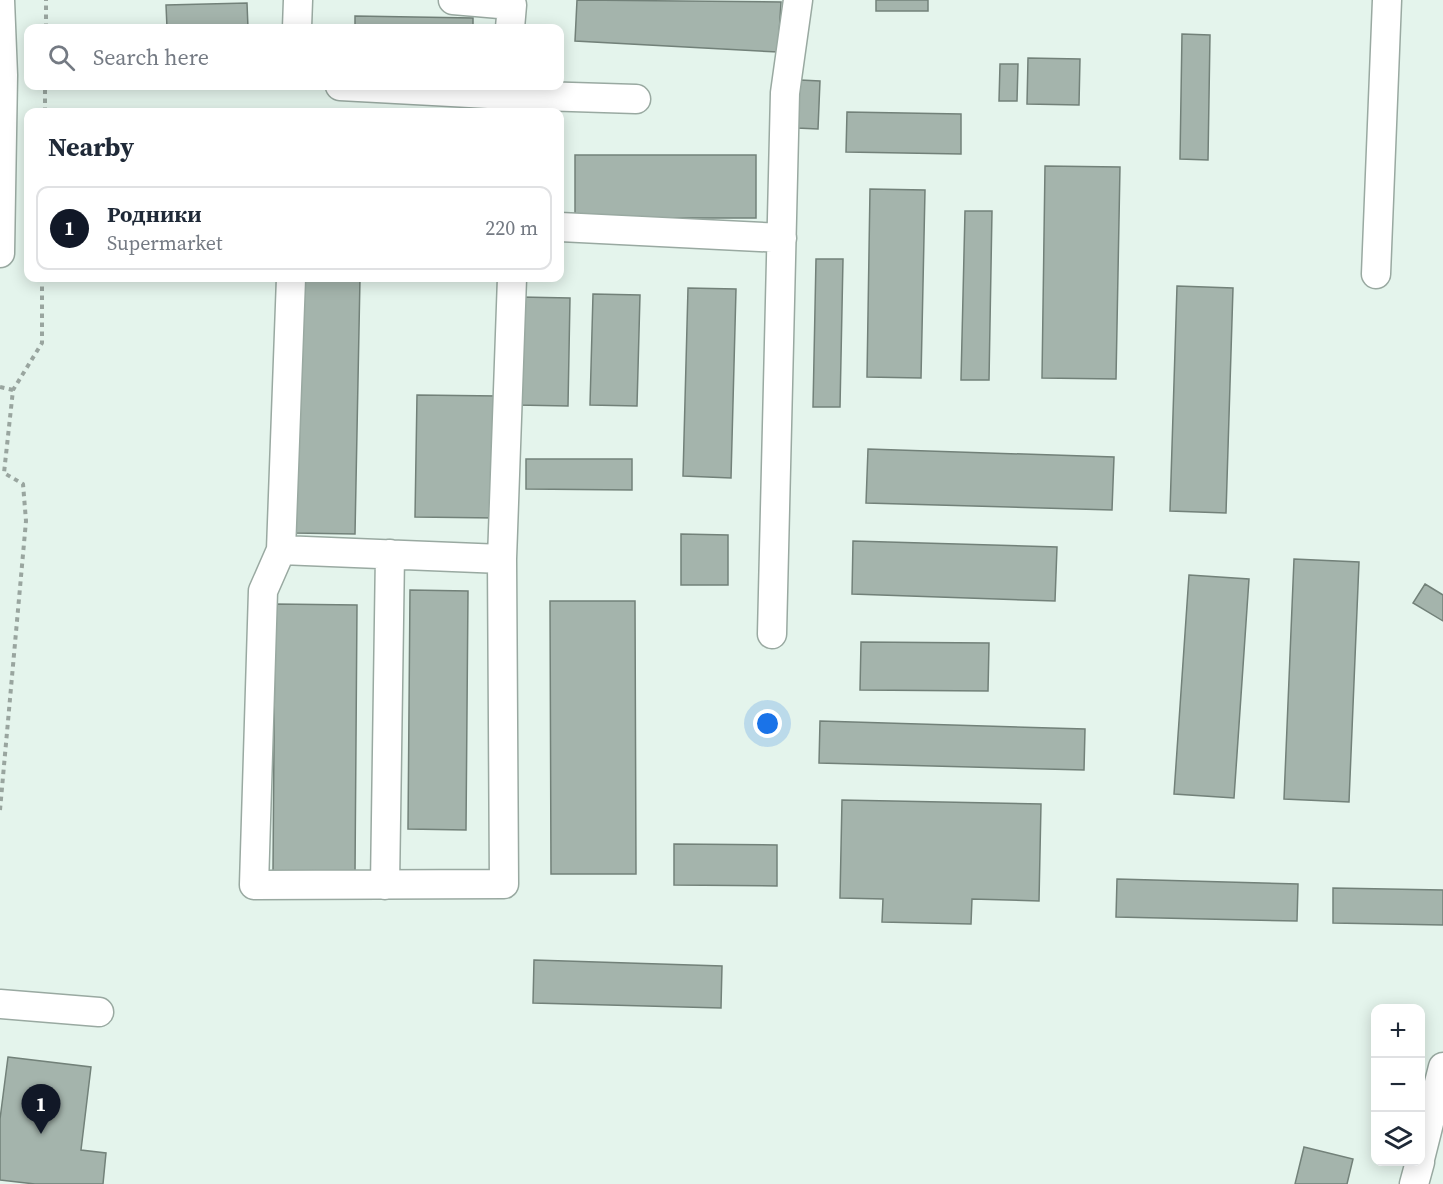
<!DOCTYPE html>
<meta charset="utf-8">
<style>
body{margin:0;font-family:"Source Serif 4",serif;background:#f2f2f3;color:#1f2937}
.controls{position:absolute;right:18px;bottom:18px;display:grid;overflow:hidden;border-radius:12px;box-shadow:0 3px 15px #0003}
.controls button{width:54px;height:54px;display:grid;place-items:center;padding:0;border:0;border-bottom:2px solid #e0e1e3;background:#fff;color:#1f2937;font:30px sans-serif}
.you{position:absolute;left:768px;top:724px;width:21px;height:21px;margin:-15px;border:4px solid #fff;border-radius:50%;background:#1a73e8;box-shadow:0 0 0 9px #1a73e833}
.badge{display:grid;place-items:center;width:39px;height:39px;border-radius:50%;background:#111827;color:#fff;font-size:20px;font-weight:700}
.pin{position:absolute;translate:-50% -50px;filter:drop-shadow(0 2px 3px #0008)}
.pin::after{content:'';position:absolute;top:32px;width:21px;height:18px;background:inherit;clip-path:polygon(0 0,100% 0,50% 100%)}
.list{margin:0;padding:0;list-style:none}
h2{display:flex;justify-content:space-between;align-items:center;height:78px;margin:0;padding:0 24px;font-size:26px}
h2 small{font-size:20px;font-weight:400;color:#747a83}
.list li{display:grid;grid-template-columns:39px 1fr auto;gap:18px;align-items:center;box-sizing:border-box;height:84px;margin:0 12px 12px;padding:0 12px;border:2px solid #e0e1e3;border-radius:12px}
.list b{display:block;font-size:22px;white-space:nowrap}
.list p{margin:0;font-size:20px;white-space:nowrap;color:#747a83}
.list em{font-size:20px;font-style:normal;color:#747a83}
.icon{flex:none;width:33px;height:33px;fill:none;stroke:currentColor;stroke-width:2;stroke-linecap:round;stroke-linejoin:round}
.map{position:relative;flex:none;width:1443px;height:1184px;overflow:hidden}
.search{position:absolute;background:#fff;box-shadow:0 3px 15px #0003;left:24px;top:24px;width:540px;height:66px;display:flex;align-items:center;gap:15px;box-sizing:border-box;padding:0 21px;border-radius:12px;color:#747a83;font-size:22px}
.panel{position:absolute;background:#fff;box-shadow:0 3px 15px #0003;left:24px;top:108px;width:540px;height:174px;border-radius:12px}
.map>svg:first-child{display:block}
</style>
<div class="map">
<svg width="1443" height="1184" viewBox="0 0 1443 1184">
<rect width="100%" height="100%" fill="#e4f4ec"/>
<path fill="#a4b4ac" stroke="#728179" stroke-width="1.5" d="M 577,0 L 781,2 L 778,52 L 575,41 Z
M 876,0 L 928,0 L 928,11 L 876,11 Z
M 247,3 L 248,28 L 167,28 L 166,5 Z
M 355,16 L 473,18 L 473,28 L 355,28 Z
M 1182,34 L 1210,35 L 1208,160 L 1180,159 Z
M 1028,58 L 1080,59 L 1079,105 L 1027,104 Z
M 1000,64 L 1018,64 L 1017,101 L 999,101 Z
M 800,80 L 820,81 L 818,129 L 797,128 Z
M 847,112 L 961,114 L 961,154 L 846,152 Z
M 575,155 L 756,155 L 756,218 L 575,218 Z
M 1045,166 L 1120,167 L 1116,379 L 1042,378 Z
M 870,189 L 925,190 L 921,378 L 867,377 Z
M 965,211 L 992,211 L 989,380 L 961,380 Z
M 816,259 L 843,259 L 840,407 L 813,407 Z
M 300,278 L 360,278 L 355,534 L 295,533 Z
M 1177,286 L 1233,288 L 1226,513 L 1170,511 Z
M 688,288 L 736,289 L 731,478 L 683,476 Z
M 593,294 L 640,295 L 637,406 L 590,405 Z
M 520,297 L 570,298 L 568,406 L 517,405 Z
M 417,395 L 498,396 L 496,518 L 415,517 Z
M 868,449 L 1114,457 L 1112,510 L 866,503 Z
M 526,459 L 632,459 L 632,490 L 526,489 Z
M 681,534 L 728,535 L 728,585 L 681,585 Z
M 853,541 L 1057,547 L 1055,601 L 852,594 Z
M 1294,559 L 1359,562 L 1349,802 L 1284,799 Z
M 1189,575 L 1249,579 L 1234,798 L 1174,794 Z
M 1425,584 L 1443,595 L 1443,621 L 1413,603 Z
M 410,590 L 468,591 L 466,830 L 408,829 Z
M 550,601 L 635,601 L 636,874 L 551,874 Z
M 275,604 L 357,605 L 355,874 L 273,873 Z
M 861,642 L 989,643 L 988,691 L 860,690 Z
M 820,721 L 1085,729 L 1084,770 L 819,763 Z
M 842,800 L 1041,804 L 1039,901 L 972,899 L 971,924 L 882,922 L 883,899 L 840,898 Z
M 674,844 L 777,845 L 777,886 L 674,885 Z
M 1117,879 L 1298,884 L 1297,921 L 1116,917 Z
M 1333,888 L 1443,890 L 1443,925 L 1333,923 Z
M 534,960 L 722,966 L 721,1008 L 533,1003 Z
M 8,1057 L 91,1067 L 81,1150 L 106,1153 L 103,1184 L 35,1184 L 0,1180 L 0,1119 Z
M 1304,1147 L 1353,1159 L 1347,1184 L 1295,1184 Z"/>
<g fill="none" stroke-linecap="round" stroke-linejoin="round">
<g stroke="#99a9a1" stroke-width="31">
<path id="minor" d="M 453,0 L 512,5 L 510,28
M 297,28 L 298,0
M 340,86 L 507,95 L 636,99
M 560,227 L 782,238
M 0,253 L 3,75 L 0,0
M 1376,274 L 1387,0
M 291,278 L 281,550 L 502,559 L 512,278
M 281,550 L 263,591 L 254,885 L 504,884 L 502,559
M 772,634 L 785,93 L 798,0
M 385,885 L 390,554
M 0,1004 L 99,1012
M 1420,1159 L 1443,1067
M 1414,1184 L 1420,1162"/>
</g>
<path stroke="#99a59f" stroke-width="4" stroke-dasharray="4.5 4.5" stroke-linecap="butt" d="M 46,28 L 46,0
M 45,112 L 45,86
M 0,387 L 13,390
M 0,810 L 26,521 L 23,484 L 4,473 L 13,390 L 42,343 L 42,278"/>
<use href="#minor" stroke="#fff" stroke-width="28"/>
</g>
</svg>
<div class="controls">
<button>+</button>
<button>−</button>
<button><svg class="icon" aria-label="layers" viewBox="0 0 24 24"><path d="M12 4l9 5-9 5-9-5zM3 14l9 5 9-5"/></svg></button>
</div>
<div class="you"></div>
<div class="pin badge" style="left:41px;top:1134px">1</div>
<div class="search"><svg class="icon" aria-label="search" viewBox="0 0 24 24"><circle cx="10" cy="10" r="6"/><path d="M15 15l6 6"/></svg>Search here</div>
<section class="panel">
<h2>Nearby<small></small></h2>
<ul class="list">
<li><span class="badge">1</span><div><b>Родники</b><p>Supermarket</p></div><em>220 m</em></li>
</ul>
</section>
</div>
